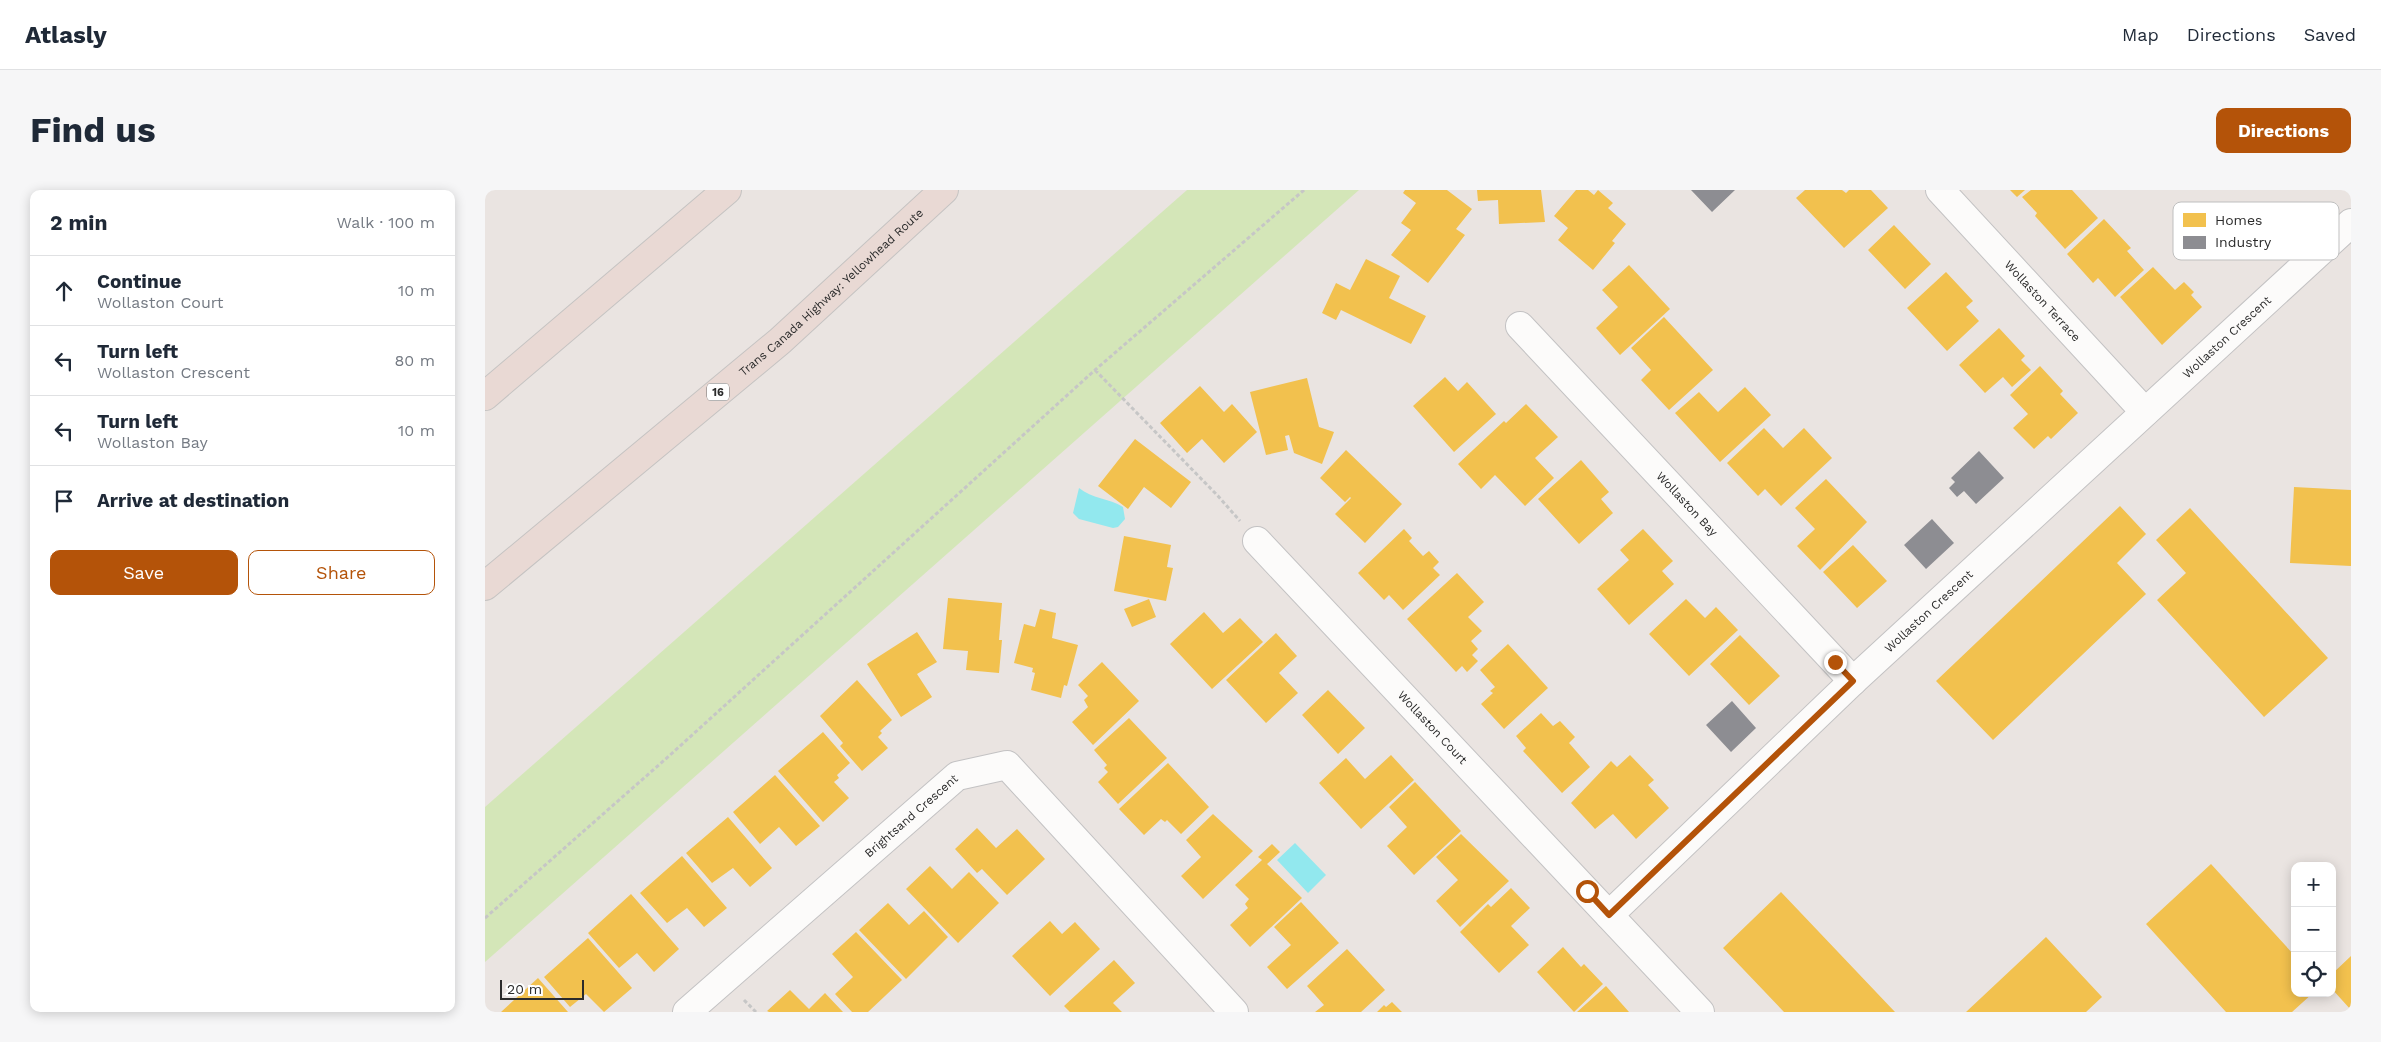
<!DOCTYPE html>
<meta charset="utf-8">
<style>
body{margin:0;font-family:"Work Sans",sans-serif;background:#f6f6f7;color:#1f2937}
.controls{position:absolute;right:15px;bottom:15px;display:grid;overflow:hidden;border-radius:10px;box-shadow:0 2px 12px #0003}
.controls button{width:45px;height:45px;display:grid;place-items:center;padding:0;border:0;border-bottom:1px solid #e0e1e3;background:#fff;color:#1f2937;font:25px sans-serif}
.scale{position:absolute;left:15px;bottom:12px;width:84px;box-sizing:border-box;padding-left:5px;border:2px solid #2b2b2b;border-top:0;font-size:14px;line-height:18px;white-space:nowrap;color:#2b2b2b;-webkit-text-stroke:4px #fff;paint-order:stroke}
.stop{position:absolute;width:15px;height:15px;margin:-11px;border:4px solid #b45309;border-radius:50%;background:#fff}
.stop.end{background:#b45309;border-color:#fff;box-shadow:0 1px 5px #0008}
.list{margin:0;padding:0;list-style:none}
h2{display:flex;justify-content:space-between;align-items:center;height:65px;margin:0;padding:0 20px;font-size:21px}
h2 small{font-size:16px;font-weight:400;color:#747a83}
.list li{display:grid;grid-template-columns:32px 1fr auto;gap:15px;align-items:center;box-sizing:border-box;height:70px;padding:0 20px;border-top:1px solid #e0e1e3}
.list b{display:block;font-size:19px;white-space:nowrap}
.list p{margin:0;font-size:16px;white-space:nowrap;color:#747a83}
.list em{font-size:16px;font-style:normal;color:#747a83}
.actions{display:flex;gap:10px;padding:15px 20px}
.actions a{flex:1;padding:11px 0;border:1px solid #b45309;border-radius:10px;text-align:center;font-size:18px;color:#b45309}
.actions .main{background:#b45309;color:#fff}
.icon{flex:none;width:28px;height:28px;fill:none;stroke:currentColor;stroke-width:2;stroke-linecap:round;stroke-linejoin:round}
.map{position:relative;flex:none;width:1866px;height:822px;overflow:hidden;border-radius:10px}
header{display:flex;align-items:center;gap:30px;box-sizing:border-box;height:70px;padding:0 25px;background:#fff;border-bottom:1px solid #e0e1e3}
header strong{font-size:24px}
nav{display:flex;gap:28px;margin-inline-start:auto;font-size:18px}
.intro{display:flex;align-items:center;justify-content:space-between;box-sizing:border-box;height:120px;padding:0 30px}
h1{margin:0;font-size:35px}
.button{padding:12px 22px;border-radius:10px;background:#b45309;color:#fff;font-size:18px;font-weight:700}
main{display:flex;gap:30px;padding:0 30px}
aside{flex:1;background:#fff;border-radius:10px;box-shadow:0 2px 12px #0003}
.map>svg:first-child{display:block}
</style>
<header>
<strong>Atlasly</strong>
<nav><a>Map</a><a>Directions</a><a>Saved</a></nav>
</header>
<div class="intro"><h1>Find us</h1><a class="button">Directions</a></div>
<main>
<aside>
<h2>2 min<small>Walk · 100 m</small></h2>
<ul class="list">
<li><svg class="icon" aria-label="ahead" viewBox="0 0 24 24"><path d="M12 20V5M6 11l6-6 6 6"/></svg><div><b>Continue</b><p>Wollaston Court</p></div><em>10 m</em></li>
<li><svg class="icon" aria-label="left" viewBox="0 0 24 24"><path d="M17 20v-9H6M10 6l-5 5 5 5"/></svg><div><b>Turn left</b><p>Wollaston Crescent</p></div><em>80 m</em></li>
<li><svg class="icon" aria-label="left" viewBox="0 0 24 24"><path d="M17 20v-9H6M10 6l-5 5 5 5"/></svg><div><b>Turn left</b><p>Wollaston Bay</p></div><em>10 m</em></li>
<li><svg class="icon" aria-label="arrive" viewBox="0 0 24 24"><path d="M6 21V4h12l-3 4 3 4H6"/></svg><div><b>Arrive at destination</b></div></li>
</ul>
<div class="actions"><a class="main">Save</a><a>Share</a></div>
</aside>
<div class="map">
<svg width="1866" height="822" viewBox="0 0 1866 822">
<rect width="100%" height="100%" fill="#eae4e1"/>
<path fill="#d4e6b8" d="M 702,0 L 874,0 L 0,772 L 0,617 Z"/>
<path fill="#92e8ee" d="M 594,298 C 607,309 624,308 638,317 L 640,329 L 633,337 L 628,338 L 594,329 L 588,323 Z
M 810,653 L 841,685 L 823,703 L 792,670 Z"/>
<path fill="#f2c14e" d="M 920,0 L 962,0 L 987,19 L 971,39 L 980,45 L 943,93 L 906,65 L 926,40 L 916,33 L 931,13 L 918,3 Z
M 992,0 L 1056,0 L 1060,32 L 1014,34 L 1013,10 L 993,11 Z
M 1091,0 L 1103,0 L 1109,5 L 1113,0 L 1128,13 L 1123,18 L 1141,34 L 1127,51 L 1130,53 L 1108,80 L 1073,50 L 1083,38 L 1069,26 Z
M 1320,0 L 1357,0 L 1361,3 L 1364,0 L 1386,0 L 1403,18 L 1359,58 L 1311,8 Z
M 1525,0 L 1540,0 L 1532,7 Z
M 1546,0 L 1587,0 L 1613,28 L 1580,59 L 1550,26 L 1552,23 L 1537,7 Z
M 1619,29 L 1646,58 L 1642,61 L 1659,80 L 1630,107 L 1613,88 L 1608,93 L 1582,64 Z
M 1409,35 L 1446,74 L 1420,99 L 1383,60 Z
M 881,69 L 915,86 L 904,108 L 941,126 L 926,154 L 856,120 L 851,130 L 837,123 L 851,93 L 865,100 Z
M 1144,75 L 1185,119 L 1135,165 L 1111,138 L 1133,117 L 1117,100 Z
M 1668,77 L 1690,100 L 1699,92 L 1709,102 L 1706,105 L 1717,117 L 1677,155 L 1635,107 Z
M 1461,82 L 1488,111 L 1481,117 L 1494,131 L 1462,161 L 1422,118 Z
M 1179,127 L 1228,180 L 1184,220 L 1156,190 L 1166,180 L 1146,158 Z
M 1514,138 L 1540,166 L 1536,170 L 1546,180 L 1527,197 L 1518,187 L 1500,203 L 1474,175 Z
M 1555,176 L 1578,201 L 1575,204 L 1593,223 L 1566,249 L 1563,246 L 1549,259 L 1528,238 L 1543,224 L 1525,205 Z
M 960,187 L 973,201 L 982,192 L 1011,224 L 969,262 L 928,216 Z
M 822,188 L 834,237 L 849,242 L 837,274 L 809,263 L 804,245 L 800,246 L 803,260 L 781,265 L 765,202 Z
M 715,196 L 739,222 L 747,214 L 772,242 L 739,273 L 717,249 L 702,263 L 675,233 Z
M 1260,197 L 1286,225 L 1235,272 L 1190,223 L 1214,202 L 1233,222 Z
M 1041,214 L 1073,247 L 1050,268 L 1069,288 L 1040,316 L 1010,285 L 996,299 L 973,274 L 1019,231 L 1021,233 Z
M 1279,238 L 1298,258 L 1319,238 L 1347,268 L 1296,316 L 1280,299 L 1273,306 L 1242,273 Z
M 650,249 L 706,292 L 686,318 L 659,297 L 643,319 L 613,296 Z
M 861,260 L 917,314 L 880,353 L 850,324 L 866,308 L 865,307 L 860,312 L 835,288 Z
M 1096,270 L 1124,302 L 1116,309 L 1128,323 L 1094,354 L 1053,309 Z
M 1341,289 L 1382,332 L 1335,380 L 1312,356 L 1330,339 L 1310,318 Z
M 1809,297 L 1866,300 L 1866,376 L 1805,373 Z
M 1635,316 L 1661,344 L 1632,373 L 1661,404 L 1508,550 L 1451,491 Z
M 1705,318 L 1843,468 L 1779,527 L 1672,410 L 1701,383 L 1671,350 Z
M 919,339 L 927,348 L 924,351 L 938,366 L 944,361 L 954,372 L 948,378 L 955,385 L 918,420 L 904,405 L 899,410 L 873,383 Z
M 1158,339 L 1188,371 L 1177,381 L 1189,394 L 1144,435 L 1112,399 L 1144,370 L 1135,360 Z
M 639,346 L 686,355 L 682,377 L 688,378 L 681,411 L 629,401 Z
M 1368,355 L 1402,391 L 1372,418 L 1338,382 Z
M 972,383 L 999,412 L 983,427 L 997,441 L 986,451 L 993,459 L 987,465 L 993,471 L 982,482 L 977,476 L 971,482 L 922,429 Z
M 463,408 L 517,413 L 514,450 L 517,450 L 514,483 L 481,480 L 483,461 L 458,459 Z
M 664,409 L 671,427 L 647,437 L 639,419 Z
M 1201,409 L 1220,428 L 1231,417 L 1253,440 L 1204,486 L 1164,444 Z
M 555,419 L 571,423 L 567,448 L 593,455 L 582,496 L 579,495 L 576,508 L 546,500 L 550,483 L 547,482 L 548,478 L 529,473 L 539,434 L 550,437 Z
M 719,422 L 738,443 L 755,428 L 778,452 L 727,499 L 685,454 Z
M 432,442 L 452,472 L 432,484 L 447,507 L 416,527 L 382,474 Z
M 791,443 L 812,466 L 794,483 L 813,503 L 781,533 L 741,490 Z
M 1255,445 L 1295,486 L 1264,515 L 1225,474 Z
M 1023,454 L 1063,498 L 1019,539 L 996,514 L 1008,503 L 1005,501 L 1010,497 L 995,480 Z
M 617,472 L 654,511 L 608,555 L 587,532 L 603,517 L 599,510 L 603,506 L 593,495 Z
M 372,490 L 407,530 L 395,541 L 397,543 L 393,547 L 403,558 L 377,581 L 355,556 L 358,553 L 335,526 Z
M 843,500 L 880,538 L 853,564 L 817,525 Z
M 1056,523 L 1068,536 L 1075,531 L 1090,547 L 1084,553 L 1105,577 L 1077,603 L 1038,561 L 1041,558 L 1031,546 Z
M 644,528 L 682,568 L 633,614 L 613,592 L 623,582 L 619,578 L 622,575 L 609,560 Z
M 338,542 L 365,573 L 352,585 L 354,588 L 349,592 L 364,608 L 338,632 L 293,581 Z
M 906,565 L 929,590 L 876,639 L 834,593 L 861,568 L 880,589 Z
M 1145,565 L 1169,590 L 1163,595 L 1184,618 L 1151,649 L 1128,624 L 1110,639 L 1086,613 L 1126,571 L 1132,577 Z
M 683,573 L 724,617 L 696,644 L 682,630 L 680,632 L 676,629 L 659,645 L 634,619 Z
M 290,585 L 335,636 L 311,656 L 294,637 L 275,654 L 248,622 Z
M 930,592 L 976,641 L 929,685 L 902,656 L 922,637 L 904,617 Z
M 728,624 L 768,661 L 718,709 L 696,686 L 716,667 L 701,650 Z
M 243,627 L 287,678 L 265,697 L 248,678 L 227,693 L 201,663 Z
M 492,638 L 511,658 L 532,639 L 560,669 L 522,705 L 497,679 L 492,683 L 470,659 Z
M 976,644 L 1024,691 L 975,737 L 951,711 L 973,690 L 951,667 Z
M 787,654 L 795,662 L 782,674 L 817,708 L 765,757 L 745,735 L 763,718 L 760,714 L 764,709 L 750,695 L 777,670 L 773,667 Z
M 197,666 L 242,718 L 219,737 L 202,718 L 182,733 L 155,703 Z
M 1726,674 L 1810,766 L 1810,803 L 1828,803 L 1807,822 L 1741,822 L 1661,734 Z
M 445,676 L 467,699 L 484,682 L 514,713 L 473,753 L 421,699 Z
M 1026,698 L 1045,718 L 1026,736 L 1044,755 L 1014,783 L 975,742 L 1003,714 L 1006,717 Z
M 1296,702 L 1410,822 L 1299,822 L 1238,758 Z
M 146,704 L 194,759 L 169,782 L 152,763 L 134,778 L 103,743 Z
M 816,712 L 854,753 L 802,799 L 782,777 L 806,755 L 789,737 Z
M 403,713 L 424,735 L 439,721 L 463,747 L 421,789 L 374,740 Z
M 565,731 L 577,744 L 590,732 L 615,759 L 565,806 L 527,766 Z
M 371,742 L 417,790 L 383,822 L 367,822 L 350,804 L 368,787 L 347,764 Z
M 1561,747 L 1617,807 L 1601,822 L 1481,822 Z
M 103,748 L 147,798 L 119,822 L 101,804 L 85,817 L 59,787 Z
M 1078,757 L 1096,777 L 1099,774 L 1118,794 L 1089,822 L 1052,782 Z
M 862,759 L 900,800 L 876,822 L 830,822 L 839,815 L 822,796 Z
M 1866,766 L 1866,820 L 1847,799 L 1847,784 Z
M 629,770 L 650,793 L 628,813 L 637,822 L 585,822 L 579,816 Z
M 53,788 L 83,822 L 16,822 Z
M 1121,796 L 1144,822 L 1092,822 Z
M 305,800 L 324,819 L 340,803 L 358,822 L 284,822 L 282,821 Z
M 907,812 L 917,822 L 892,822 L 899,815 L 901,817 Z"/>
<path fill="#8d8d92" d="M 1206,0 L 1250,0 L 1227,22 Z
M 1494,261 L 1519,288 L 1491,314 L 1479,301 L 1472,307 L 1464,298 L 1470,292 L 1466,288 Z
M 1447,329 L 1469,353 L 1441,379 L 1419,355 Z
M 1247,511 L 1271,538 L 1246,562 L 1221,535 Z"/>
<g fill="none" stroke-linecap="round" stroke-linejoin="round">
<g stroke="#c3c2c3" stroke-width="30">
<g id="minor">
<path id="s1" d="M 1455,0 L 1660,222"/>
<path id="s2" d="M 1035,136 L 1368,491"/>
<path id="s3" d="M 772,351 L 1215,822"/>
<path id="s4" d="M 1124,725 L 1368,491 L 1866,33"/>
<path id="s5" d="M 202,822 L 472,586 L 522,575 L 749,822"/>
</g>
</g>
<g stroke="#c5c3c2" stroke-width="30">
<g id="motorway">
<path d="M 0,206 L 242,0"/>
<path id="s6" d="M 0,396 L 295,151 L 459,0"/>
</g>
</g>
<path stroke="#c6c6c6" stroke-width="3" stroke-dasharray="4 2.5" stroke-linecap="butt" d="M 610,180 L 733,306 L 755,331
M 0,728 L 184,566 L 610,180 L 819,0
M 259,810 L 271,822"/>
<use href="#minor" stroke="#fcfbfa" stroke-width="28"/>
<use href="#motorway" stroke="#e9d9d4" stroke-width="28"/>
</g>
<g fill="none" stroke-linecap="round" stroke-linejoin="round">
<path stroke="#b45309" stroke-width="6" d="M 1102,701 L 1124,725 L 1368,491 L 1350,472"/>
</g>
<g text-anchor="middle" stroke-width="5" stroke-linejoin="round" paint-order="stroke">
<rect fill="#fff" stroke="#6b6b6b" stroke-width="1" x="222" y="193.5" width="22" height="17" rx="4"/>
<g font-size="11" font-weight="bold" fill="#2b2b2b">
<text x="233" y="206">16</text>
</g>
<g font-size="12" fill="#2b2b2b" stroke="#fff">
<text dy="4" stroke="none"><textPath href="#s6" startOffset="454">Trans Canada Highway: Yellowhead Route</textPath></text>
<text dy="4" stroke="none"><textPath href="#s1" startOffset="151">Wollaston Terrace</textPath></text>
<text dy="4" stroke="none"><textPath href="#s4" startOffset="846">Wollaston Crescent</textPath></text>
<text dy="4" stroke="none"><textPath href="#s2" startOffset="244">Wollaston Bay</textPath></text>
<text dy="4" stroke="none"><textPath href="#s4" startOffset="441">Wollaston Crescent</textPath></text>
<text dy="4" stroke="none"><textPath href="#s3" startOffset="256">Wollaston Court</textPath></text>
<text dy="4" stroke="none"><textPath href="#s5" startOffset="298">Brightsand Crescent</textPath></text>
</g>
</g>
<rect x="1688" y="12" width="166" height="58" rx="8" fill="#fff" stroke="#bfbfbf" stroke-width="1"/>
<rect x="1698" y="23" width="23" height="14" fill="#f2c14e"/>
<rect x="1698" y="46" width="23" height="13" fill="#8d8d92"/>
<g font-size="14" fill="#2b2b2b">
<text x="1730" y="35">Homes</text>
<text x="1730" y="57">Industry</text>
</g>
</svg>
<div class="controls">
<button>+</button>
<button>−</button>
<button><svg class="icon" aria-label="locate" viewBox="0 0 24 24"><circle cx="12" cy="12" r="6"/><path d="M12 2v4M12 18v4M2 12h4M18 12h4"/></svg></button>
</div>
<div class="scale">20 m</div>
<div class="stop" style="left:1102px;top:701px"></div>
<div class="stop end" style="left:1350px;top:472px"></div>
</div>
</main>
